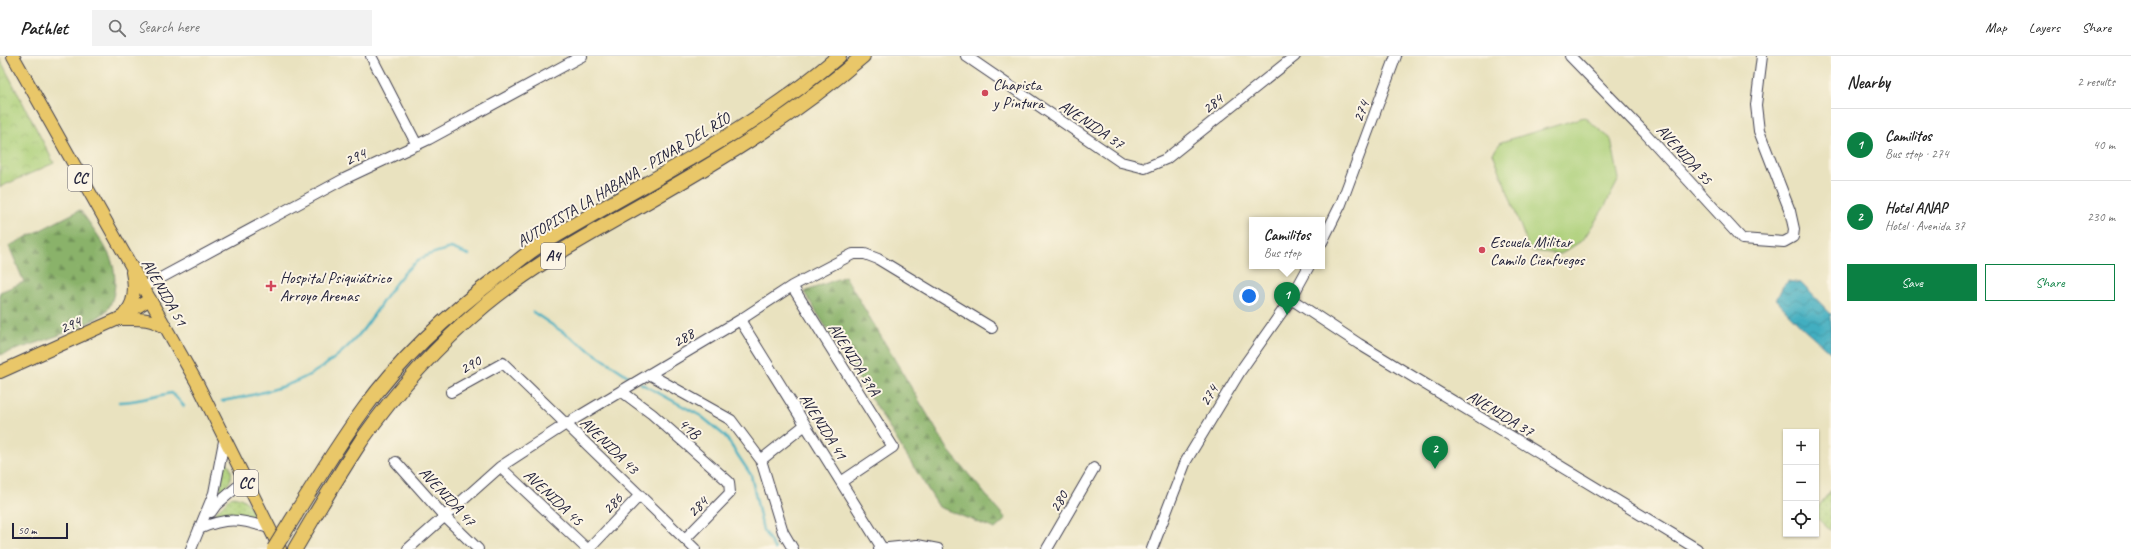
<!DOCTYPE html>
<meta charset="utf-8">
<style>
body{margin:0;font-family:Caveat,sans-serif;background:#f2f2f2;color:#222}
.controls{position:absolute;right:12px;bottom:12px;display:grid;overflow:hidden;border-radius:0px;box-shadow:0 1px 3px #0004}
.controls button{width:36px;height:36px;display:grid;place-items:center;padding:0;border:0;border-bottom:1px solid #e0e0e0;background:#fff;color:#222;font:20px sans-serif}
.scale{position:absolute;left:12px;bottom:10px;width:56px;box-sizing:border-box;padding-left:4px;border:2px solid #22223b;border-top:0;font-size:11px;line-height:14px;white-space:nowrap;color:#22223b;-webkit-text-stroke:3px #fcf5e5;paint-order:stroke}
.you{position:absolute;left:1249px;top:240px;width:14px;height:14px;margin:-10px;border:3px solid #fff;border-radius:50%;background:#1a73e8;box-shadow:0 0 0 6px #1a73e833}
.badge{display:grid;place-items:center;width:26px;height:26px;border-radius:50%;background:#0b8043;color:#fff;font-size:13px;font-weight:700}
.pin{position:absolute;translate:-50% -33px;filter:drop-shadow(0 1px 2px #0008)}
.pin::after{content:'';position:absolute;top:21px;width:14px;height:12px;background:inherit;clip-path:polygon(0 0,100% 0,50% 100%)}
.popup{position:absolute;left:1249px;top:161px;width:76px;height:52px;box-sizing:border-box;display:grid;place-content:center;border-radius:0px;background:#fff;filter:drop-shadow(0 1px 3px #0005);font-size:13px;white-space:nowrap;color:#767676}
.popup b{font-size:15px;color:#222}
.popup::after{content:'';position:absolute;left:50%;top:100%;margin-left:-8px;border:8px solid transparent;border-top-color:#fff}
.list{margin:0;padding:0;list-style:none}
h2{display:flex;justify-content:space-between;align-items:center;height:52px;margin:0;padding:0 16px;font-size:17px}
h2 small{font-size:13px;font-weight:400;color:#767676}
.list li{display:grid;grid-template-columns:26px 1fr auto;gap:12px;align-items:center;box-sizing:border-box;height:72px;padding:0 16px;border-top:1px solid #e0e0e0}
.list b{display:block;font-size:15px;white-space:nowrap}
.list p{margin:0;font-size:13px;white-space:nowrap;color:#767676}
.list em{font-size:13px;font-style:normal;color:#767676}
.actions{display:flex;gap:8px;padding:12px 16px}
.actions a{flex:1;padding:9px 0;border:1px solid #0b8043;border-radius:0px;text-align:center;font-size:14px;color:#0b8043}
.actions .main{background:#0b8043;color:#fff}
.icon{flex:none;width:22px;height:22px;fill:none;stroke:currentColor;stroke-width:2;stroke-linecap:round;stroke-linejoin:round}
.map{position:relative;flex:none;width:1831px;height:493px;overflow:hidden}
header{display:flex;align-items:center;gap:24px;box-sizing:border-box;height:56px;padding:0 20px;background:#fff;border-bottom:1px solid #e0e0e0}
header strong{font-size:19px}
nav{display:flex;gap:22px;margin-inline-start:auto;font-size:14px}
.search{width:280px;height:36px;background:#f2f2f2;display:flex;align-items:center;gap:10px;box-sizing:border-box;padding:0 14px;border-radius:0px;color:#767676;font-size:15px}
main{display:flex}
aside{flex:1;background:#fff}
.map>svg:first-child{display:block}
</style>
<header>
<strong>Pathlet</strong>
<div class="search"><svg class="icon" aria-label="search" viewBox="0 0 24 24"><circle cx="10" cy="10" r="6"/><path d="M15 15l6 6"/></svg>Search here</div>
<nav><a>Map</a><a>Layers</a><a>Share</a></nav>
</header>
<main>
<div class="map">
<svg width="1831" height="493" viewBox="0 0 1831 493">
<defs>
<pattern id="grass-dots" width="8" height="8" patternUnits="userSpaceOnUse"><rect width="8" height="8" fill="#add07a"/><path d="M2 2h.1M6 6h.1" fill="none" stroke="#95b26a" stroke-width="1.8" stroke-linecap="round"/></pattern>
<pattern id="forest-firs" width="22" height="20" patternUnits="userSpaceOnUse"><rect width="22" height="20" fill="#8ab26a"/><path d="M5 1l3.5 6h-7zM16 11l3.5 6h-7z" fill="#709058"/></pattern>
<pattern id="park-crowns" width="20" height="18" patternUnits="userSpaceOnUse"><rect width="20" height="18" fill="#add07a"/><path d="M2 6a3 3 0 1 1 6 0M12 15a3 3 0 1 1 6 0" fill="none" stroke="#95b26a"/></pattern>
<pattern id="water-waves" width="16" height="10" patternUnits="userSpaceOnUse"><rect width="16" height="10" fill="#42aec0"/><path d="M0 5q4-4 8 0t8 0" fill="none" stroke="#378d9d"/></pattern>
</defs>
<rect width="100%" height="100%" fill="#fcf5e5"/>
<filter id="ink" filterUnits="userSpaceOnUse"><feTurbulence type="fractalNoise" baseFrequency=".025" numOctaves="2"/><feDisplacementMap in="SourceGraphic" scale="8" xChannelSelector="R" yChannelSelector="G"/><feConvolveMatrix kernelMatrix="1 2 1 2 8 2 1 2 1" color-interpolation-filters="sRGB"/></filter>
<filter id="wash" filterUnits="userSpaceOnUse"><feTurbulence type="fractalNoise" baseFrequency=".012" numOctaves="4" result="noise"/><feDisplacementMap in="SourceGraphic" scale="16" xChannelSelector="R" yChannelSelector="G"/><feGaussianBlur stdDeviation="0.9" result="paint"/><feColorMatrix in="noise" values="0 0 0 0 0 0 0 0 0 0 0 0 0 0 0 0 0 1.4 0 .05"/><feComposite in="paint" operator="in"/></filter>
<g filter="url(#wash)">
<rect width="100%" height="100%" fill="#e9e2bf"/>
<path fill="url(#grass-dots)" stroke="#68795a" d="M 225,403 C 236,417 232,427 219,437 Z
M 1831,434 L 1831,475 L 1816,461 L 1816,454 Z
M 232,440 C 245,441 254,451 254,463 L 211,464 L 215,457 Z"/>
<path fill="url(#forest-firs)" stroke="#566a52" d="M 80,154 C 90,168 109,193 113,209 C 116,223 116,238 109,251 C 99,270 22,291 0,299 L 0,236 L 24,226 L 9,190 Z
M 845,220 L 949,395 L 1006,463 L 995,473 L 939,451 L 804,236 Z"/>
<path fill="url(#park-crowns)" stroke="#68795a" d="M 0,3 L 54,107 L 0,131 Z"/>
<path fill="#add07a" stroke="#68795a" d="M 1584,61 L 1611,83 L 1619,123 L 1605,150 L 1583,184 L 1561,198 L 1530,195 L 1493,97 L 1501,86 Z"/>
<path fill="url(#water-waves)" stroke="#32687e" d="M 1788,225 L 1801,227 L 1831,258 L 1831,297 L 1801,270 L 1776,244 L 1783,230 Z"/>
<g fill="none" stroke-linecap="round" stroke-linejoin="round">
<path stroke="#42aec0" stroke-width="2.5" d="M 533,256 L 634,324
M 640,327 L 701,360 L 725,380 L 751,419 L 763,474 L 775,493
M 222,345 C 278,335 316,325 356,282 C 379,257 393,220 422,202 C 430,197 442,195 451,192 L 469,199
M 119,346 C 137,346 154,340 172,337 L 184,350"/>
</g>
</g>
<g filter="url(#ink)">
<g fill="none" stroke-linecap="round" stroke-linejoin="round">
<g stroke="#403f4f" stroke-width="12">
<path id="minor" d="M 371,0 L 417,89
M 966,0 L 1121,106 L 1145,112 L 1166,103 L 1295,0
M 1570,0 L 1645,77 L 1742,183 L 1784,186 L 1793,181 L 1794,173 L 1790,155 L 1759,75 L 1756,49 L 1762,0
M 1322,186 L 1341,148 L 1396,0
M 792,230 L 893,391 L 841,426
M 144,231 L 344,123 L 429,83 L 582,0
M 1291,243 L 1359,288 L 1697,493
M 740,264 L 882,492
M 649,318 L 731,364 L 761,404 L 783,476 L 793,493
M 621,335 L 652,358 L 729,426 L 730,437 L 685,483
M 451,336 L 503,307 L 695,493
M 761,404 L 805,369
M 396,406 L 444,460 L 478,493
M 500,411 L 587,493
M 211,456 L 216,449 L 245,424
M 199,473 C 226,461 241,463 269,472
M 191,493 L 214,437 L 225,380
M 408,493 L 500,411 L 566,368 L 740,264 L 792,230 L 853,198 L 865,198 L 878,203 L 992,272
M 589,493 L 640,439
M 879,493 L 917,489 L 938,493
M 1047,493 L 1094,412
M 1152,493 L 1186,405 L 1241,314 L 1291,243 L 1309,210"/>
</g>
<g stroke="#403f4f" stroke-width="14">
<path id="major" d="M 13,0 L 197,327 L 280,493
M 125,257 C 136,246 135,230 132,216
M 119,263 C 139,263 149,261 166,272
M 0,316 L 118,263 L 150,243"/>
</g>
<g stroke="#403f4f" stroke-width="16">
<path id="highway" d="M 295,459 C 317,423 339,387 364,353 C 402,300 452,255 504,216 C 516,207 528,196 542,188 C 642,127 749,78 839,0
M 295,493 C 316,457 338,420 361,385 C 396,335 439,288 485,249 C 535,207 594,176 650,144 C 725,101 798,57 863,0"/>
</g>
<use href="#minor" stroke="#fff" stroke-width="10"/>
<use href="#major" stroke="#e9c769" stroke-width="12"/>
<use href="#highway" stroke="#e9c769" stroke-width="14"/>
<g stroke="#403f4f" stroke-width="16" stroke-linecap="butt">
<path id="highway-bridge" d="M 274,493 L 295,459"/>
</g>
<use href="#highway-bridge" stroke="#e9c769" stroke-width="14"/>
</g>
</g>
<g fill="#d1495b" stroke="#fcf5e5" stroke-width="1.5">
<circle cx="985" cy="37" r="4"/>
<circle cx="1482" cy="194" r="4"/>
<path d="M269 224h4v4h4v4h-4v4h-4v-4h-4v-4h4z"/>
</g>
<g text-anchor="middle" stroke-width="4" stroke-linejoin="round" paint-order="stroke">
<g fill="#fcf5e5" stroke="#63616e" stroke-width="1">
<rect x="68" y="109" width="24" height="26" rx="3"/>
<rect x="541" y="187" width="24" height="26" rx="3"/>
<rect x="234" y="414" width="24" height="26" rx="3"/>
</g>
<g font-size="15" font-weight="bold" fill="#22223b">
<text x="80" y="127">CC</text>
<text x="553" y="205">A4</text>
<text x="246" y="432">CC</text>
</g>
<g font-size="16" fill="#22223b" stroke="#fcf5e5" text-anchor="start">
<text x="993" y="34">Chapista<tspan x="993" dy="18">y Pintura</tspan></text>
<text x="1490" y="191">Escuela Militar<tspan x="1490" dy="18">Camilo Cienfuegos</tspan></text>
<text x="280" y="227">Hospital Psiquiátrico<tspan x="280" dy="18">Arroyo Arenas</tspan></text>
</g>
<g font-size="16" fill="#22223b" stroke="#fcf5e5">
<text transform="translate(1212 47) rotate(-39)" y="6">284</text>
<text transform="translate(1360 55) rotate(-69)" y="6">274</text>
<text transform="translate(1092 68) rotate(34)" y="6">AVENIDA 37</text>
<text transform="translate(1685 98) rotate(48)" y="6">AVENIDA 35</text>
<text transform="translate(355 100) rotate(-25)" y="6">294</text>
<text transform="translate(623 123) rotate(-31)" y="6">AUTOPISTA LA HABANA - PINAR DEL RÍO</text>
<text transform="translate(165 236) rotate(60)" y="6">AVENIDA 51</text>
<text transform="translate(70 268) rotate(-24)" y="6">294</text>
<text transform="translate(683 281) rotate(-31)" y="6">288</text>
<text transform="translate(855 303) rotate(58)" y="6">AVENIDA 39A</text>
<text transform="translate(470 308) rotate(-29)" y="6">290</text>
<text transform="translate(1208 339) rotate(-59)" y="6">274</text>
<text transform="translate(1501 357) rotate(31)" y="6">AVENIDA 37</text>
<text transform="translate(824 370) rotate(58)" y="6">AVENIDA 41</text>
<text transform="translate(690 372) rotate(42)" y="6">41B</text>
<text transform="translate(610 389) rotate(44)" y="6">AVENIDA 43</text>
<text transform="translate(448 440) rotate(47)" y="6">AVENIDA 47</text>
<text transform="translate(554 441) rotate(43)" y="6">AVENIDA 45</text>
<text transform="translate(1058 445) rotate(-60)" y="6">280</text>
<text transform="translate(612 447) rotate(-47)" y="6">286</text>
<text transform="translate(697 450) rotate(-45)" y="6">284</text>
</g>
</g>
</svg>
<div class="controls">
<button>+</button>
<button>−</button>
<button><svg class="icon" aria-label="locate" viewBox="0 0 24 24"><circle cx="12" cy="12" r="6"/><path d="M12 2v4M12 18v4M2 12h4M18 12h4"/></svg></button>
</div>
<div class="scale">50 m</div>
<div class="you"></div>
<div class="pin badge" style="left:1287px;top:259px">1</div>
<div class="popup"><b>Camilitos</b>Bus stop</div>
<div class="pin badge" style="left:1435px;top:413px">2</div>
</div>
<aside>
<h2>Nearby<small>2 results</small></h2>
<ul class="list">
<li><span class="badge">1</span><div><b>Camilitos</b><p>Bus stop · 274</p></div><em>40 m</em></li>
<li><span class="badge">2</span><div><b>Hotel ANAP</b><p>Hotel · Avenida 37</p></div><em>230 m</em></li>
</ul>
<div class="actions"><a class="main">Save</a><a>Share</a></div>
</aside>
</main>
